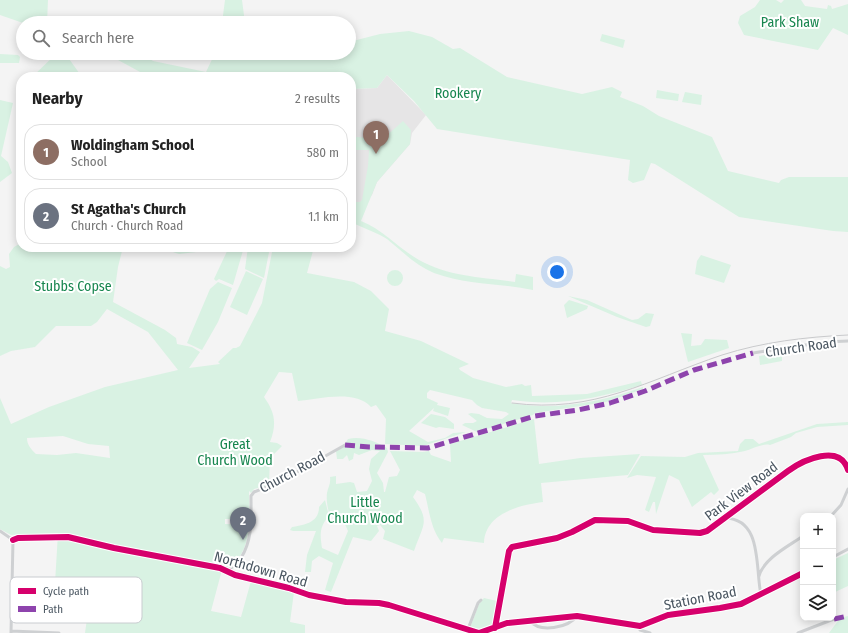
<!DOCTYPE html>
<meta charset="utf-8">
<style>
body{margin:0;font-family:"Fira Sans Condensed",sans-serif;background:#f6f6f6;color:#222}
.controls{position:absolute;right:12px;bottom:12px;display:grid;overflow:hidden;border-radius:8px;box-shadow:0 2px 10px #0003}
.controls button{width:36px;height:36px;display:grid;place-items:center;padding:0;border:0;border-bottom:1px solid #e0e0e0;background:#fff;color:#222;font:20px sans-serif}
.you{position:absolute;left:557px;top:272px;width:14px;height:14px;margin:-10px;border:3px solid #fff;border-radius:50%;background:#1a73e8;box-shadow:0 0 0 6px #1a73e833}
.badge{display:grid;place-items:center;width:26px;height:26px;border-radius:50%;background:#7c3aed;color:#fff;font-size:13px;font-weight:700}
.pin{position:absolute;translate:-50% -33px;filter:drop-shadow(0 1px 2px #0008)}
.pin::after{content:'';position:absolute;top:21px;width:14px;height:12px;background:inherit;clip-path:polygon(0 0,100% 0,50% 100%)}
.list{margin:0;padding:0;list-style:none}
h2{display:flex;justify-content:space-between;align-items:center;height:52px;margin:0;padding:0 16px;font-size:17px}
h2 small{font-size:13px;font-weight:400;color:#767676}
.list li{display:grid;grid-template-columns:26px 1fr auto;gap:12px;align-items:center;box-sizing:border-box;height:56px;margin:0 8px 8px;padding:0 8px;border:1px solid #e0e0e0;border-radius:16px}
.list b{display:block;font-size:15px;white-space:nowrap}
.list p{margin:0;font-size:13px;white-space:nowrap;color:#767676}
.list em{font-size:13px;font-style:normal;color:#767676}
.icon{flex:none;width:22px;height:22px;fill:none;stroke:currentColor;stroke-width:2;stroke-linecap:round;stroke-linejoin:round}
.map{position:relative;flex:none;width:848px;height:633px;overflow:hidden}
.search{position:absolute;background:#fff;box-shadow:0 2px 10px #0003;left:16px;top:16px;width:340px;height:44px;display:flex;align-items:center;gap:10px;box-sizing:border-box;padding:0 14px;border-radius:22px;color:#767676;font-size:15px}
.panel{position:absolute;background:#fff;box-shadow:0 2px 10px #0003;left:16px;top:72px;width:340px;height:180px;border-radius:16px}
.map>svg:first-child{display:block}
</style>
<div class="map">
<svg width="848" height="633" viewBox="0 0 848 633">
<rect width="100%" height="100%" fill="#f4f4f4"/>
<path fill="#e6e5e6" d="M 387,75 L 426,115 L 412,133 L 410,144 L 377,182 L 372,195 L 351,217 L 351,89 L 377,88 Z"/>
<path fill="#d9f2e3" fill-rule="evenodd" d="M 0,0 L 48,0 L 47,23 L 23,23 L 0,15 Z
M 225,0 L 242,0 L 245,23 L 222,23 Z
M 760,0 L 776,0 L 781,3 L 784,0 L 801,0 L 805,6 L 827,9 L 828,5 L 831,6 L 832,9 L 848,4 L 848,35 L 833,28 L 818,50 L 744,35 L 738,23 L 740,16 L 755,7 Z
M 409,31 L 432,37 L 453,49 L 460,48 L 507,77 L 582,94 L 612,87 L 622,92 L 620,97 L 643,106 L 659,116 L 712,137 L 728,171 L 779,183 L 781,180 L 789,177 L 848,177 L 848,232 L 833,231 L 739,217 L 655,164 L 651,163 L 644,180 L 633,183 L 628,180 L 630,160 L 437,129 L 414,101 L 387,75 L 377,88 L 351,89 L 351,77 L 167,77 L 142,73 L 118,60 L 122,53 L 141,53 L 153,61 L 206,72 L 215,53 L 349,53 L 349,42 L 380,34 Z
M 602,34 L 625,40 L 623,48 L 600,41 Z
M 57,53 L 67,56 L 82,77 L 32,77 Z
M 0,54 L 18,55 L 20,57 L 19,63 L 0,63 Z
M 657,90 L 679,94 L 678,101 L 656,98 Z
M 685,92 L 702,95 L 701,105 L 682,102 Z
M 0,100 L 13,103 L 1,156 L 8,162 L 12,173 L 0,182 Z
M 403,121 L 411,130 L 410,144 L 377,182 L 361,221 C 385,231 398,248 419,260 C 449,277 483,277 515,282 L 516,274 L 533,277 L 533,290 C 500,283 466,285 434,273 C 415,265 402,251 387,239 C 376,232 363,228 351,222 L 351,202 L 360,202 L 362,200 L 368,166 L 369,150 L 351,150 L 351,140 L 355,137 L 384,138 Z
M 21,243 L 21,247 C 26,247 33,246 38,247 C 49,249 46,254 59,247 L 123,247 L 118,267 L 113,302 L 165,330 L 176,338 L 177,344 L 192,347 L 200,352 L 189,368 L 220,364 L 218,362 L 233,348 L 236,348 L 240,346 L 262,303 L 273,247 L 314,247 L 307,273 L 354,282 L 371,291 L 389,309 L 385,331 L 421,341 L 469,364 L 459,368 L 460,370 L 473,378 L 506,387 L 522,384 L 525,386 L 531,385 L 532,396 L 587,394 L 641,381 L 642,385 C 599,398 558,407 512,400 L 511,403 C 555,411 601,402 643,387 L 643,389 L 606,402 L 535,413 L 533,415 L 477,432 L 462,425 L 465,423 L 473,423 L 477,421 L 468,414 L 471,413 L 479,414 L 487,418 L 502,419 L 509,414 L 506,412 L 482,408 L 477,405 L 472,400 L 430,390 L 427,393 L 427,398 L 438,403 L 437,405 L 450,408 L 448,416 L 433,411 L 434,408 L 409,431 L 428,442 L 445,438 L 453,433 L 466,432 L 423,446 L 385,444 L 386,419 L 376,405 L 371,407 C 356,389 317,399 298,401 L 292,373 L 279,372 L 264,397 C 275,412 277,424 270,442 L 277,443 L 282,446 L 270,458 L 269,485 L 254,489 L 251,493 L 249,491 L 250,519 L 225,519 L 225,524 L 249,525 C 248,541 243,558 229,567 L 223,566 L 211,611 L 241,617 L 251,581 L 294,592 L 290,622 L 305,625 L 305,633 L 85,633 L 90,597 L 41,596 L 40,585 L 52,585 L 55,583 L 58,533 L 11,535 L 0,529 L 0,398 L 11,424 L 49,407 L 105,387 L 178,370 L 148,332 L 107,309 L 97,322 L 91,326 L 56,326 L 35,347 L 11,351 L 0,356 L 0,266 L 6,269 L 10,267 L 9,254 L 14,247 ZM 63,436 L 88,444 L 109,446 L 110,458 L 76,453 L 57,455 L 36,454 C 31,449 27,445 27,438 Z
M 157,247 L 205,247 L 205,251 L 179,254 Z
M 229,247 L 244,247 L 233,285 L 219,279 L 216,281 L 214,279 Z
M 248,247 L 270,247 L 264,278 L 245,269 Z
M 701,255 L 731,265 L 724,283 L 695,274 L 697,261 Z
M387 278a8 8 0 1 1 16 0a8 8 0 1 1-16 0Z
M 246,271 L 263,279 L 247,315 L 230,307 Z
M 218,282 L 232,288 L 218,322 L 202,350 L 187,343 L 210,289 Z
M 568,296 L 587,300 L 632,320 L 638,319 L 646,313 L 654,314 L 650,326 L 646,327 L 617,317 Z
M 569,300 L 588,306 L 587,309 L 567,318 L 564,305 Z
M 681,333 L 692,334 L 691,346 L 701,345 L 705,339 L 727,340 L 729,348 L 688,362 Z
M 782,353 L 782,361 L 760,365 L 759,356 Z
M 431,414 L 445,417 L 454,424 L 454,429 L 439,427 L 436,428 L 421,423 Z
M 534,419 L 539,464 L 580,458 L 640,454 L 628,475 L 541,483 L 543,502 C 520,505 485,513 484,543 L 444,538 L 442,543 C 431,530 429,510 425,494 L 417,490 L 413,497 C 431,522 423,524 414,551 L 383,539 L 385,531 L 380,525 L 377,526 L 379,531 L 371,541 L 353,537 L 331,592 L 325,590 L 333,563 L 319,556 L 312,561 L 311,572 L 305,572 L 307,555 L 316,531 L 293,531 L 290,530 L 292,527 C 304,525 319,523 319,507 L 325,500 L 329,516 C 319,527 320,535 322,548 L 338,555 L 348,531 L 344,522 L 347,516 L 343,513 L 330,517 C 328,509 326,501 327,493 C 328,487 331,484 330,477 L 336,476 L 336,484 L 350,482 L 354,483 L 357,492 L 367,491 L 372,481 L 369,469 L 371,459 L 380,451 L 372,450 L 359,455 L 354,453 L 353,459 L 349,461 L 347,455 L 343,459 L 337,459 L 336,451 L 343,447 L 348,439 C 362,436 374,441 387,448 L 388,452 L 377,473 L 383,483 L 384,492 L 385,492 L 389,477 L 397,476 L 400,470 L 390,451 L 423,452 L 429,451 L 431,455 L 451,462 L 450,444 Z
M 848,422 L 848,425 L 817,427 L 796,433 L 791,437 L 770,445 C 762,443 753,449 745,451 C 731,454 717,455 703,455 L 719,490 L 714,495 L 711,492 L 692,507 L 679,480 L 669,475 L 656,514 L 655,502 L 653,502 L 649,512 L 645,510 L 656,477 L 637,475 L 627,478 L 641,456 L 685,457 L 698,453 L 738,451 L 740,444 L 745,439 L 753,439 L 759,444 L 817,424 Z
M 848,553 L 848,586 L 833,593 L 833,560 Z
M 484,598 L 497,601 L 494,625 C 487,631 479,631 470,628 L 479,604 Z
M 848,616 L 848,633 L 829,633 L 840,618 Z"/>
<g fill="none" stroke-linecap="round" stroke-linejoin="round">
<path stroke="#ced0d2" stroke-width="3" d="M 753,353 L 825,342 L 848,341
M 831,516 L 841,505 L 848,489
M 725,518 C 763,519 755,568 761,595
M 0,531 L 13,540 L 11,633
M 13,540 L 18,538 L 68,537 L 114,548 L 220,568 L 235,575 L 289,588 L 309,595 L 346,602 L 379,603 L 389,605 L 479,633 L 507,623 L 577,616 L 640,626 L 668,615 L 720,608 L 741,604 L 803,573
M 833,557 L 848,549
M 228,571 C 232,566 238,564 241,558 C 253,539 251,518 251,496 L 254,492 L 281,481 L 345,445
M 759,576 C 764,558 789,546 803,536
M 530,621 C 540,633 568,628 577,616
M 495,628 L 509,551 L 512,547 L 557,538 L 572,532 L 595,520 L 628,521 L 653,530 L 700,533 L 707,531 L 788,471 C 803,460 840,443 848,470
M 468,629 L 478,603 L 481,600
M 640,630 L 650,633
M 11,631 L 59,633
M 798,633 L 834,619"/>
<path stroke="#c9cacc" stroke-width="1" d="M 512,403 C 594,414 648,380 722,355 C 763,342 805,337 848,335"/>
<path stroke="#8e44ad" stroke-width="5" stroke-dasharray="10 5" stroke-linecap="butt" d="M 345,445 L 369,447 L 428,448 L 535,416 L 578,410 L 610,403 L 645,391 L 694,370 L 753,353
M 834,619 L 848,616"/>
<g stroke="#fff" stroke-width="8">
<path id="cycleway" d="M 13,540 L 18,538 L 68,537 L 114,548 L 220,568 L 235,575 L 289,588 L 309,595 L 346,602 L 379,603 L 389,605 L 479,633 L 507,623 L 577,616 L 640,626 L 668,615 L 720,608 L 741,604 L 803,573
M 495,628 L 509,551 L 512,547 L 557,538 L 572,532 L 595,520 L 628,521 L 653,530 L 700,533 L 707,531 L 788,471 C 803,460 840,443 848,470"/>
</g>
<use href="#cycleway" stroke="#d6006c" stroke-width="6"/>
</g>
<g text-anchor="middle" stroke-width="4" stroke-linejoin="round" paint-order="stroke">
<g font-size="14" fill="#17864f" stroke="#fff">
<text x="790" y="27">Park Shaw</text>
<text x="458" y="98">Rookery</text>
<text x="73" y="291">Stubbs Copse</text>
<text x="235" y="449">Great<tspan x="235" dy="16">Church Wood</tspan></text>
<text x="365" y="507">Little<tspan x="365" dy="16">Church Wood</tspan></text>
</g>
<g font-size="14" fill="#4a5661" stroke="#fff">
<text transform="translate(801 347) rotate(-8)" y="5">Church Road</text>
<text transform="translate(292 472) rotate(-28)" y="5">Church Road</text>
<text transform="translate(741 491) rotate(-37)" y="5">Park View Road</text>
<text transform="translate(261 569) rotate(16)" y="5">Northdown Road</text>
<text transform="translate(700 598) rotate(-11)" y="5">Station Road</text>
</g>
</g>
<rect x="10" y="577" width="132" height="46" rx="6" fill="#fff" stroke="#c9ccd0" stroke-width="1"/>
<rect x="18" y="588" width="18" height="6" fill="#d6006c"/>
<rect x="18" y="606" width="18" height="6" fill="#8e44ad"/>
<g font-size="11" fill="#4a5661">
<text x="43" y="595">Cycle path</text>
<text x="43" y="613">Path</text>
</g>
</svg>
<div class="controls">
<button>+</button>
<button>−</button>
<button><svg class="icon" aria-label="layers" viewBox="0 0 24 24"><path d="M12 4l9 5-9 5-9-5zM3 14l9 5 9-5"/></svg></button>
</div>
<div class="you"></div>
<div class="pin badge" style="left:376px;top:154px;background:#8d6e63">1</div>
<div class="pin badge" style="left:243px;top:540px;background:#6b7280">2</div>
<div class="search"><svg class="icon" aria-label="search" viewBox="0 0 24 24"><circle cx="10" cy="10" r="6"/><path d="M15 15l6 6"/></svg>Search here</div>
<section class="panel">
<h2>Nearby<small>2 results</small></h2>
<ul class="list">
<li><span class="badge" style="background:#8d6e63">1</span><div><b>Woldingham School</b><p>School</p></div><em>580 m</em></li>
<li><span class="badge" style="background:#6b7280">2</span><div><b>St Agatha's Church</b><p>Church · Church Road</p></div><em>1.1 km</em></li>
</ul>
</section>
</div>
